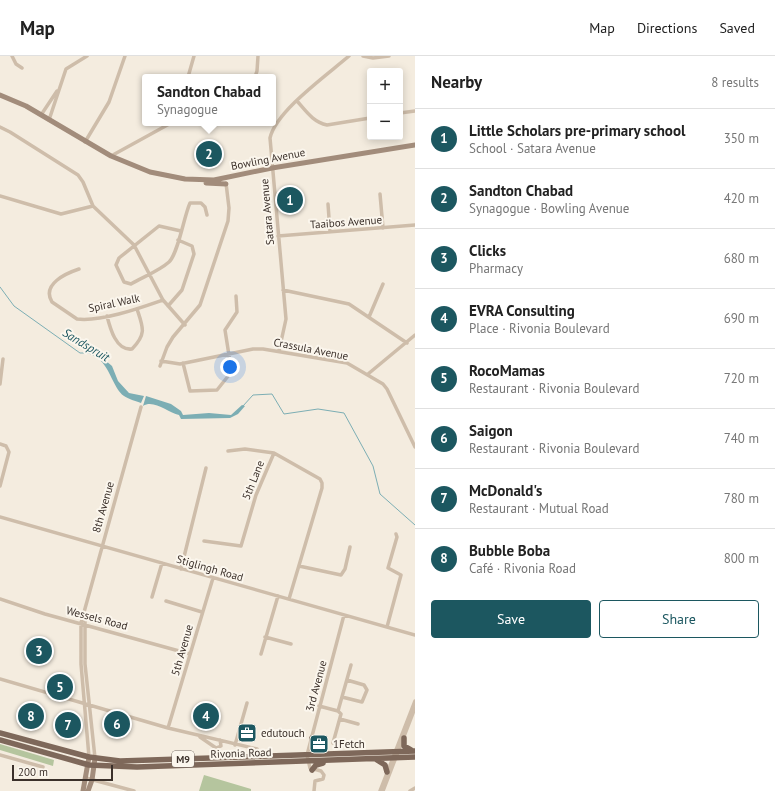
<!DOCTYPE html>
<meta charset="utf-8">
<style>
body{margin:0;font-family:"PT Sans",sans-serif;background:#f2f2f2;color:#222}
.controls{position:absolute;right:12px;top:12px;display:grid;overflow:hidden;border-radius:4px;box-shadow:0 2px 10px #0003}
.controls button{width:36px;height:36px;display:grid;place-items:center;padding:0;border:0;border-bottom:1px solid #e0e0e0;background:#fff;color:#222;font:20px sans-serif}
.scale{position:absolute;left:12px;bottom:10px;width:101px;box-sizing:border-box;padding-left:4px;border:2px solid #3b302a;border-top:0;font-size:11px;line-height:14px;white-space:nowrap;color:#3b302a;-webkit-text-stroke:3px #fbf6ed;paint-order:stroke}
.you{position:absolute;left:230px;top:311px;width:14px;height:14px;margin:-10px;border:3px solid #fff;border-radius:50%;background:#1a73e8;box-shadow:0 0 0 6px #1a73e833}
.badge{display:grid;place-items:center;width:26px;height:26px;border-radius:50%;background:#1c5760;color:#fff;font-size:13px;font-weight:700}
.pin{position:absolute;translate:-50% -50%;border:2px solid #fff;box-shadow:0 1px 4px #0006}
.popup{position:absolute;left:142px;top:18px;width:134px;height:52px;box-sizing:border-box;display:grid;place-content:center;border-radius:4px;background:#fff;filter:drop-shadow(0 1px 3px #0005);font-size:13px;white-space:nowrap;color:#767676}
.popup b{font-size:15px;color:#222}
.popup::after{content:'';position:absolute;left:50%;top:100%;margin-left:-8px;border:8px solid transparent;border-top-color:#fff}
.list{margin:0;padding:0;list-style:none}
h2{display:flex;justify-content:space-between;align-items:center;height:52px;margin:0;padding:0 16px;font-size:17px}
h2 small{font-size:13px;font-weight:400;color:#767676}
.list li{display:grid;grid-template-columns:26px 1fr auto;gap:12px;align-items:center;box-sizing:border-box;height:60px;padding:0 16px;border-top:1px solid #e0e0e0}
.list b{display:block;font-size:15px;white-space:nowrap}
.list p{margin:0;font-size:13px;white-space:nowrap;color:#767676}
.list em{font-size:13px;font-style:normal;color:#767676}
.actions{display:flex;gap:8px;padding:12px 16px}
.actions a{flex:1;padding:9px 0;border:1px solid #1c5760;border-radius:4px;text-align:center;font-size:14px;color:#1c5760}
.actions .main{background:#1c5760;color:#fff}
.map{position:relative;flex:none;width:415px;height:735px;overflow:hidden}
header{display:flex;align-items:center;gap:24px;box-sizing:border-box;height:56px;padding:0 20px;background:#fff;border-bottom:1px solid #e0e0e0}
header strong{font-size:19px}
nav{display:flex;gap:22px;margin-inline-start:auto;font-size:14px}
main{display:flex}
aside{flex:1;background:#fff}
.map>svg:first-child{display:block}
</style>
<header>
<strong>Map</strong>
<nav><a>Map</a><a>Directions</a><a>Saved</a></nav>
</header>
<main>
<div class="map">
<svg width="415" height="735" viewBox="0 0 415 735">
<rect width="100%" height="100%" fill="#f4ecdf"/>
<path fill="#b5c59e" d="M 0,688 L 54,704 L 53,710 L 0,694 Z
M 204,719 L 251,733 L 251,735 L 199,735 Z"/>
<path fill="#7caeb4" d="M 99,299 L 112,310 L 118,325 L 129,337 L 144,340 L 141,347 C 136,345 128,343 124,340 C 113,332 111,313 98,302 Z
M 146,340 L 171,348 L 181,355 L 183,359 L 209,357 L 231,359 L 242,349 L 245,350 L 238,358 L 230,362 L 181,363 L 179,359 C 168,357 154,343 143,350 Z"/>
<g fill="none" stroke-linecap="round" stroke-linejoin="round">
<path stroke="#7caeb4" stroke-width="1" d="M 0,231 L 14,250 L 80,297 L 89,297 L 98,302
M 243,350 L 253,339 L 272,338 L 284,358 L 318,353 L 344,357 L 373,410 L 380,438 L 415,469"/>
<path stroke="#cebdaa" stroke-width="3.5" d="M 12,0 L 16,8 L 22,12
M 363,0 L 373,2 L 389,0
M 188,21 L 194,0
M 255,21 L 257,15 L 258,0
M 297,45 C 306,55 313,66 327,69 L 370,62
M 400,57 L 415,55
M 41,59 L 57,35
M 49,64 L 66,13 L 87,0
M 0,71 L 10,76 L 78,119 L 83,126 L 93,150 L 134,189 L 163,244 L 185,269
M 85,86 L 109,46 L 125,0
M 111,100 L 171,67
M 380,138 L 383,172
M 0,140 L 61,158 L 93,150
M 328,148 L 330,176
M 181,175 L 159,170 L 119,202 L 116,209 L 124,226 L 131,228 C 143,221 159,215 169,206 C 178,198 184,160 190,147 L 201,147 L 205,151 L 207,159
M 278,180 L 415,169
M 79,213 C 67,217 41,228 52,246 L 77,263 C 101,266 140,252 163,244
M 283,234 L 349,248 L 407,287
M 168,250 L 182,234 L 194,198 L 192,190 L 178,184
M 107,260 C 110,272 116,295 132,293 C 147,278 143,271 137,253
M 369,261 L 383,228
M 279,295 L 286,263 L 270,82 C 276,55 327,19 349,0
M 161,305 L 180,308 L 253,293 L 263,293 L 347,307 L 383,328 L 387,333 L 415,391
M 183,307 L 190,335 L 217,334 L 229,319 L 231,312 L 225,274 L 237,256 L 236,240
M 160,310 L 167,291 L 173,281 L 200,249 L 228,165 L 229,152 L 226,127
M 368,318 L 415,279
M 0,328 L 3,303
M 0,388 L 6,390 L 9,396 L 0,430
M 228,395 L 245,393 L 274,397
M 0,461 L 415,579
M 204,485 L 241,490 L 256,439 L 274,397 L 320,423 L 322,427 L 322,432 L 289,543
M 299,510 L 341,519 L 345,513 L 350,491
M 181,513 L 206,412
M 152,541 L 162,507
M 0,543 L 45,558 L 190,598
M 166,545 L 202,556
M 85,558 L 85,608 L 95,702
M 387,571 L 401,519 L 388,512 L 397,481 L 396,478
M 265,581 L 291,588
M 261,598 L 278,540
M 0,623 L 168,672 L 257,693
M 342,641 L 362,646 L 367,634 L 364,629 L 347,624
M 319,650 L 338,655 L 341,658 L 333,687
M 338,655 L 351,609
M 340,663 L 358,668
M 168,672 L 213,522
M 200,681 L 216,692 L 221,690 L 220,684
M 235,689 L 247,647
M 0,699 L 43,711
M 89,701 L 81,608 L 81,567 L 141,351
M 86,722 L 134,735
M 314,735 L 315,725 L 323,723 L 324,719 L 321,715 L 310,712 L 307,699 L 344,559
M 380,735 L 415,645
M 383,735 L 415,652
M 410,735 L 415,732"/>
<path stroke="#a28c7b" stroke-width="5" d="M 0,39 L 26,50 L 111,100 L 150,116 L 185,123 L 214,124 L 272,112 L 415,89
M 206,127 L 226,128
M 83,735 L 89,701
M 88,735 L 92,724 L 95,702"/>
<path stroke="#7e685a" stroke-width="5.5" d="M 0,677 L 89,701 L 120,705 L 415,695
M 312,682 L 313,691 L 321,698
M 404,682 L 404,690 L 411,694
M 0,684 L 89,709 L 137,711 L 415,701
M 377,704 L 385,709 L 387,716
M 312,714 L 316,709 L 323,707"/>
</g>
<defs>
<g id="office-square" transform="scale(1)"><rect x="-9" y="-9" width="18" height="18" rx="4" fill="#1c5760" stroke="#fbf6ed"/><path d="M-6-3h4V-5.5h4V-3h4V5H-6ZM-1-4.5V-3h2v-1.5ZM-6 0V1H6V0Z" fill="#fff"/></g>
</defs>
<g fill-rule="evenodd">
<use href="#office-square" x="247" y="677"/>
<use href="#office-square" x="319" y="688"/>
</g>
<g text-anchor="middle" stroke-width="4" stroke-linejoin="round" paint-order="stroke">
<rect fill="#fbf6ed" stroke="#756b64" stroke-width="1" x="172" y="695" width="22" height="16" rx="3"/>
<g font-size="10" font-weight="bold" fill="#3b302a">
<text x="183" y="707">M9</text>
</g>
<g font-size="11" fill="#3b302a" stroke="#fbf6ed">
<text transform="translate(268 103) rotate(-11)" y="4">Bowling Avenue</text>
<text transform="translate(267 156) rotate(-95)" y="4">Satara Avenue</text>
<text transform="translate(346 166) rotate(-4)" y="4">Taaibos Avenue</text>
<text transform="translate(114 247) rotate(-12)" y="4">Spiral Walk</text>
<text transform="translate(311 293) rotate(11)" y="4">Crassula Avenue</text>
<text transform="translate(253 424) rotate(-68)" y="4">5th Lane</text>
<text transform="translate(103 451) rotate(-74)" y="4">8th Avenue</text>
<text transform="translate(210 512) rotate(16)" y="4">Stiglingh Road</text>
<text transform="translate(97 562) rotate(15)" y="4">Wessels Road</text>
<text transform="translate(182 594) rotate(-74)" y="4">5th Avenue</text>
<text transform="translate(316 630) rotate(-75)" y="4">3rd Avenue</text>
<text transform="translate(241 697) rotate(-2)" y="4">Rivonia Road</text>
</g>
<g font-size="11" fill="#3b302a" stroke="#fbf6ed" text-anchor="start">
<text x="261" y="681">edutouch</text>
<text x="333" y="692">1Fetch</text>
</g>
<g font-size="12" font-style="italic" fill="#1c5760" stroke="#fbf6ed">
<text transform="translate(86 289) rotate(31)" y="4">Sandspruit</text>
</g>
</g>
</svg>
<div class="controls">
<button>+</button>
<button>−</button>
</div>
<div class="scale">200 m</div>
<div class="you"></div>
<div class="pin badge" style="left:290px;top:144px">1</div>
<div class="pin badge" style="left:209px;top:98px">2</div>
<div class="popup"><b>Sandton Chabad</b>Synagogue</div>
<div class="pin badge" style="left:39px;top:595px">3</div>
<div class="pin badge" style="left:206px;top:660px">4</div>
<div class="pin badge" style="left:60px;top:631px">5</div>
<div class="pin badge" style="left:117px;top:668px">6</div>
<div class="pin badge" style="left:68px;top:669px">7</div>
<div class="pin badge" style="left:31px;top:660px">8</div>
</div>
<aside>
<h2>Nearby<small>8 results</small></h2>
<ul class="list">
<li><span class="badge">1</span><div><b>Little Scholars pre-primary school</b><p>School · Satara Avenue</p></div><em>350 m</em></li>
<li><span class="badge">2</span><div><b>Sandton Chabad</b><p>Synagogue · Bowling Avenue</p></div><em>420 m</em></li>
<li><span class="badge">3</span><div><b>Clicks</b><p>Pharmacy</p></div><em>680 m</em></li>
<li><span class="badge">4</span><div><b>EVRA Consulting</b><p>Place · Rivonia Boulevard</p></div><em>690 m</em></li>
<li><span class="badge">5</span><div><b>RocoMamas</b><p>Restaurant · Rivonia Boulevard</p></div><em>720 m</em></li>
<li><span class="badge">6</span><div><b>Saigon</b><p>Restaurant · Rivonia Boulevard</p></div><em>740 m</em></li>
<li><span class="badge">7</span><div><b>McDonald's</b><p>Restaurant · Mutual Road</p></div><em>780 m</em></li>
<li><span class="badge">8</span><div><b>Bubble Boba</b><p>Café · Rivonia Road</p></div><em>800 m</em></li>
</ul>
<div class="actions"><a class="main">Save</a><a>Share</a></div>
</aside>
</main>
